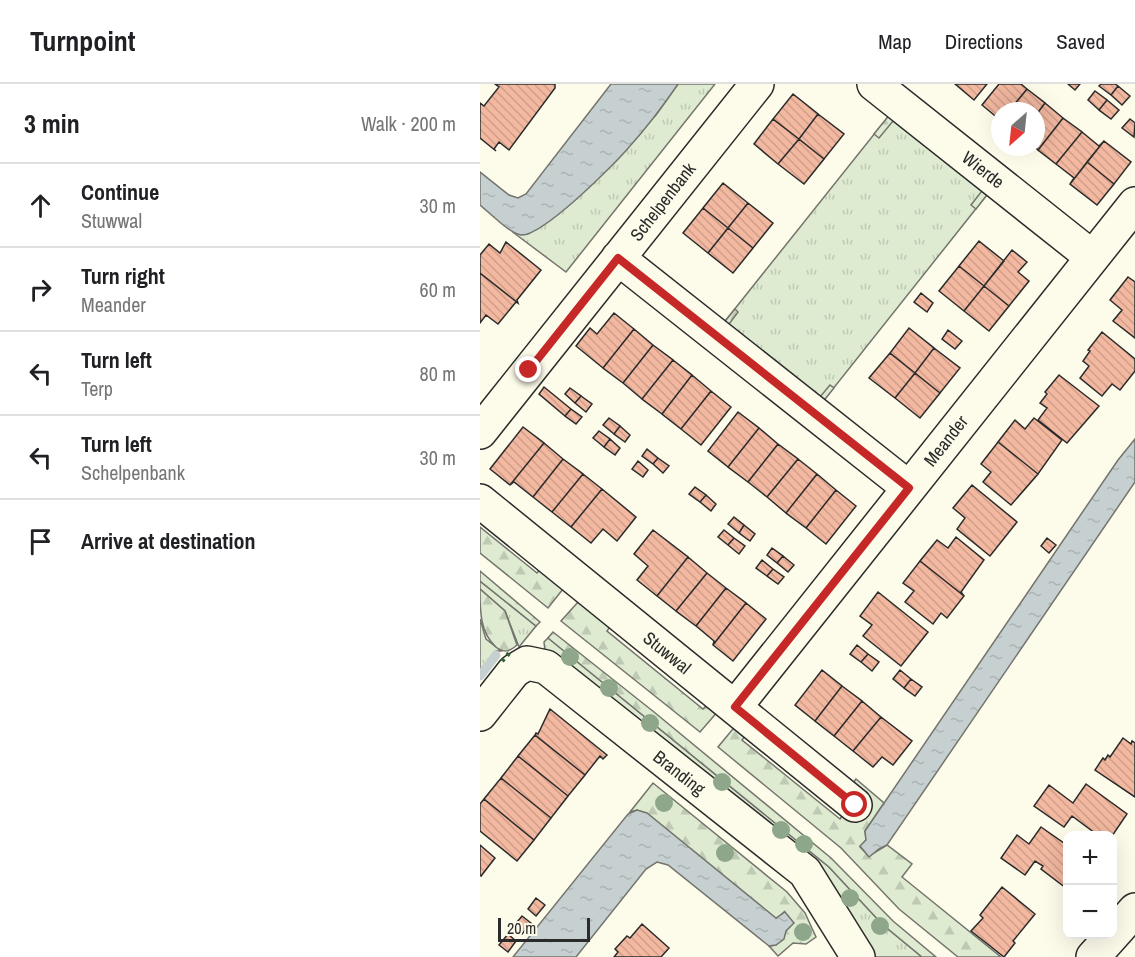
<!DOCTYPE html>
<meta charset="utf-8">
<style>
body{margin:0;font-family:"Archivo Narrow",sans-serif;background:#f6f6f6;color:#202124}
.controls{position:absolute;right:18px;bottom:18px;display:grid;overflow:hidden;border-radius:12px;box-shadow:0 6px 24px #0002}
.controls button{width:54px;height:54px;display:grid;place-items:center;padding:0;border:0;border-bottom:2px solid #e0e0e0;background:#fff;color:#202124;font:30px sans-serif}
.compass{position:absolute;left:511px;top:18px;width:54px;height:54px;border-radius:50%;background:#fff;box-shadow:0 6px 24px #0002;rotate:207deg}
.scale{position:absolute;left:18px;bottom:15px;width:92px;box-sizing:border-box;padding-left:6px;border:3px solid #2b2b2b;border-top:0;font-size:16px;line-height:21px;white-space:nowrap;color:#2b2b2b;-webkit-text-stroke:4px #fdfbea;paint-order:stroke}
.stop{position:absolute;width:18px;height:18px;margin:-14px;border:4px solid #c62828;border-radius:50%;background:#fff}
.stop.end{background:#c62828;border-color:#fff;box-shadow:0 2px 6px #0008}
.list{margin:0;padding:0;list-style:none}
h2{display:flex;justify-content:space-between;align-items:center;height:78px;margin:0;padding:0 24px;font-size:26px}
h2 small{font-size:20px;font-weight:400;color:#757577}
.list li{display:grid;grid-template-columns:39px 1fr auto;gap:18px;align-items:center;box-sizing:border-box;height:84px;padding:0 24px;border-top:2px solid #e0e0e0}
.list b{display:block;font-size:22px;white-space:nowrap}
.list p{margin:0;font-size:20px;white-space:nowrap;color:#757577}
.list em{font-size:20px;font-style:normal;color:#757577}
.icon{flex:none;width:33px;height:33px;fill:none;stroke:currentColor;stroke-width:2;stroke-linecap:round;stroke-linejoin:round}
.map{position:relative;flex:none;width:655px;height:873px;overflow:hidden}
header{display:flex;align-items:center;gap:36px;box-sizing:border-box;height:84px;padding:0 30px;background:#fff;border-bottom:2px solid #e0e0e0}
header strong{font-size:28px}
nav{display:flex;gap:33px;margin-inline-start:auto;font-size:21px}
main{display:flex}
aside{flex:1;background:#fff}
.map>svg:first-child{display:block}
</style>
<header>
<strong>Turnpoint</strong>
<nav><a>Map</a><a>Directions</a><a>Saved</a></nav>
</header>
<main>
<aside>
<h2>3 min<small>Walk · 200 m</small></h2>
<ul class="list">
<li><svg class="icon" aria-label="ahead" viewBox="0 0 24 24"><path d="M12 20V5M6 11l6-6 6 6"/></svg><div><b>Continue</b><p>Stuwwal</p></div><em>30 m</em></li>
<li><svg class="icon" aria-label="right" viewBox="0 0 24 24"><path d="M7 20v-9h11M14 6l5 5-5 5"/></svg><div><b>Turn right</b><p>Meander</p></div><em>60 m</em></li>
<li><svg class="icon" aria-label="left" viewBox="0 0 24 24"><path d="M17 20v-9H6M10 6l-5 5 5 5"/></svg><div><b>Turn left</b><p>Terp</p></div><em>80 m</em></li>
<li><svg class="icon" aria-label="left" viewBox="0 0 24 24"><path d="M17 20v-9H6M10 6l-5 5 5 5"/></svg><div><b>Turn left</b><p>Schelpenbank</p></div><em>30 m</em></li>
<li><svg class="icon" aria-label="arrive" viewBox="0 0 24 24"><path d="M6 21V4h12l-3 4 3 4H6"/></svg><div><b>Arrive at destination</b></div></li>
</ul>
</aside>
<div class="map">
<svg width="655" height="873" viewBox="0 0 655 873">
<defs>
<pattern id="grass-tufts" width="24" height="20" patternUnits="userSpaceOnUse" patternTransform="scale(1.5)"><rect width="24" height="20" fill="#deebd1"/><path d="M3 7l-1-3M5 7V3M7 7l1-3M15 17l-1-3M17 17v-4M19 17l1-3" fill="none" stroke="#bfcab4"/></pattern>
<pattern id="forest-firs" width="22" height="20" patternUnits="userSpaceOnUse" patternTransform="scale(1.5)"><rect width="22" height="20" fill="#deebd1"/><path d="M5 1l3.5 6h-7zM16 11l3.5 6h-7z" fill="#bfcab4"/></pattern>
<pattern id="water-ripples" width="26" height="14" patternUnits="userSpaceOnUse" patternTransform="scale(1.5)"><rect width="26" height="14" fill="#c7d0d0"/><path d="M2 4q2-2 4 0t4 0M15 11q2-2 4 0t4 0" fill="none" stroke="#abb3b3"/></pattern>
<pattern id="building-back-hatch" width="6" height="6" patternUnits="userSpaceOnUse" patternTransform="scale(1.5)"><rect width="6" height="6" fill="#f2b8a0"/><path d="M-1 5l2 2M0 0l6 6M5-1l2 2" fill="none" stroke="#d09e8a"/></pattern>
</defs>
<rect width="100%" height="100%" fill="#fdfbea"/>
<path fill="url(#grass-tufts)" stroke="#74746e" stroke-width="1.5" d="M 198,0 L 235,0 L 86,188 L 34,149 L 48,150 L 72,135 L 176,31 Z
M 411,29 L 510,107 L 341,320 L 242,241 Z
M 0,497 L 56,542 L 39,563 L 25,527 L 0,505 Z
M 0,535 L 6,555 L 21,567 L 16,567 L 0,587 Z
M 68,554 L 349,783 L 402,840 L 442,873 L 392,873 L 65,567 L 64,558 Z"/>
<path fill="url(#forest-firs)" stroke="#74746e" stroke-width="1.5" d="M 411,29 L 510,107 L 496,125 L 491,121 L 502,107 L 413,37 L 399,54 L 394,50 Z
M 255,225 L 258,228 L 249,240 L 340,313 L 350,301 L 354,304 L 341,320 L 242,241 Z
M 0,443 L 57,489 L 63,482 L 83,505 L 68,524 L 0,469 Z
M 0,487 L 60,538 L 56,542 L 0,497 Z
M 0,505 L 25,527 L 37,561 C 29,568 24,569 16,563 C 0,549 0,527 0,505 Z
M 99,517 L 132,540 L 127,547 L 223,625 L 230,618 L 239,626 L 220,648 L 81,537 Z
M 73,548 L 174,628 L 351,774 L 413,837 L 456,873 L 442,873 L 402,840 L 349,783 L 68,554 Z
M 257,640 L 267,649 L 262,656 L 360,735 C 370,721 364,709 376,695 L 404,719 L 385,747 L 386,756 L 380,763 L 389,772 L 407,761 L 432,780 L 422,793 L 521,873 L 478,873 L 419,825 L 361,764 L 238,663 Z
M 173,699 L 307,808 L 325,829 L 336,853 L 326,860 L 313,859 L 298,872 L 289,862 L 296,861 L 304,828 L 296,835 L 157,726 L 150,728 Z"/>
<path fill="url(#water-ripples)" stroke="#74746e" stroke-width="1.5" d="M 131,0 L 198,0 C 183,22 168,42 150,62 C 135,80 62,153 41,151 C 29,149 10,129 0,121 L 0,88 L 29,111 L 38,114 L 46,110 Z
M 655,355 L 655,398 L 407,761 L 399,765 L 389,773 L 380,762 L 386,756 L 385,747 L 638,376 Z
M 157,726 L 167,729 L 296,834 L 305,828 L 314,839 L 306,847 L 304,855 L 296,861 L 289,862 L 188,781 L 177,778 L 166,785 L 96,873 L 33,873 L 148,730 Z"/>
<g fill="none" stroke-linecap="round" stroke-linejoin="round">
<path stroke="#c7d0d0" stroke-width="9" d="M 0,592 L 16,571"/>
</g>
<path fill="url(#building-back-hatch)" stroke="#2b2b2b" stroke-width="1.5" d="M 15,0 L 75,0 L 75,4 L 29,66 L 19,58 L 14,65 L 16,67 L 0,54 L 0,19 L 4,22 L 19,3 Z
M 475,0 L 507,0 L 494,16 Z
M 519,0 L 541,0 L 547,5 L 529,27 L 520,27 L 520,36 L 502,21 Z
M 588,0 L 600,0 L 595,6 Z
M 621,0 L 635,0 L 638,2 L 631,11 L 619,2 Z
M 638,2 L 650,12 L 642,21 L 631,11 Z
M 547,5 L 565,19 L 556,31 L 556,27 L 529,27 Z
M 615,7 L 627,16 L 619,26 L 608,16 Z
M 313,10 L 338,30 L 319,55 L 293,35 Z
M 627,16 L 639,26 L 631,35 L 619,26 Z
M 565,19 L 583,34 L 558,66 L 555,63 L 556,31 Z
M 338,30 L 364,50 L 344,75 L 319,55 Z
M 583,34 L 602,48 L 576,80 L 558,66 Z
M 293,35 L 319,55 L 298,80 L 274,60 Z
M 650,35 L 655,39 L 654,53 L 642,44 Z
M 602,48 L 619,62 L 624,57 L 590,100 L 594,94 L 576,80 Z
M 319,55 L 344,75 L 324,100 L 298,80 Z
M 624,57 L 651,78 L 634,100 L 607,78 Z
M 607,78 L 634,100 L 617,121 L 590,100 Z
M 243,99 L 268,119 L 248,144 L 223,124 Z
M 268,119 L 293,139 L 273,164 L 248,144 Z
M 223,124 L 248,144 L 228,169 L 203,149 Z
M 248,144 L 273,164 L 253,189 L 228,169 Z
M 499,157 L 524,177 L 504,202 L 479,182 Z
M 26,158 L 61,186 L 37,216 L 38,219 L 0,189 L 0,171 L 9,160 L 20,169 Z
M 532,166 L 547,178 L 538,188 L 549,197 L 529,222 L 504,202 Z
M 479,182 L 504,202 L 484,227 L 459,207 Z
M 0,189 L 38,219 L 36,218 L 18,240 L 6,231 L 0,239 Z
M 648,193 L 655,198 L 655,254 L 633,237 L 642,226 L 630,216 Z
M 504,202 L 529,222 L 509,247 L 484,227 Z
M 441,209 L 453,219 L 447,228 L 434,218 Z
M 134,229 L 154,245 L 123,284 L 96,262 L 110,244 L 117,250 Z
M 429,244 L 454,264 L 435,289 L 410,269 Z
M 154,245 L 173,261 L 143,299 L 123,284 Z
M 468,246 L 482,257 L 475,265 L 462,255 Z
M 622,248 L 655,275 L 655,287 L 640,306 L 632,300 L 622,312 L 600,294 L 609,282 L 603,277 L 610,267 L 608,266 Z
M 173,261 L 193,276 L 162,315 L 143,299 Z
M 454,264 L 480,284 L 460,309 L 435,289 Z
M 410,269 L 435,289 L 415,314 L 389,294 Z
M 193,276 L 212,291 L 182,330 L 162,315 Z
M 435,289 L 460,309 L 440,334 L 415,314 Z
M 212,291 L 231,307 L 201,345 L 182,330 Z
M 579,291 L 619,322 L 587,359 L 558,336 L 567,324 L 560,319 L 567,310 L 565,308 Z
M 64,303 L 91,325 L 85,332 L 59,310 Z
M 90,304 L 101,312 L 95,319 L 85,310 Z
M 231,307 L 251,323 L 221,361 L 201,345 Z
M 101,312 L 112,320 L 106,328 L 95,319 Z
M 91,325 L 102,333 L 96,340 L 85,332 Z
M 258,328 L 279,344 L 248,383 L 228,367 Z
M 129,334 L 140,342 L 134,350 L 123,341 Z
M 554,334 L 582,356 L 558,390 L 518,358 L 535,336 L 545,345 Z
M 140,342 L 150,351 L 145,358 L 134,350 Z
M 43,343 L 64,359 L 30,401 L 10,385 Z
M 279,344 L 298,360 L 268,398 L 248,383 Z
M 119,347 L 130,355 L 124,363 L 113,354 Z
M 130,355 L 140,364 L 135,371 L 124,363 Z
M 518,358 L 558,390 L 531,421 L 503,398 L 511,388 L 501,380 Z
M 64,359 L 83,375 L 53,413 L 34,398 L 30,401 Z
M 298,360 L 318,375 L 287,413 L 268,398 Z
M 167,365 L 178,374 L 173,380 L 162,372 Z
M 178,374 L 189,382 L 183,389 L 173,380 Z
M 83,375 L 103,390 L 72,428 L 53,413 Z
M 318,375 L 337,390 L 306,429 L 287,413 Z
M 158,377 L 168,386 L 163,393 L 152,385 Z
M 103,390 L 122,405 L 91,443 L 72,428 Z
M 337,390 L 356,406 L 326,444 L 306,429 Z
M 492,401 L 537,438 L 510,472 L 477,445 L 485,434 L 473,424 Z
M 215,403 L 226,411 L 220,418 L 209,410 Z
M 122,405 L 156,433 L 137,457 L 123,445 L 111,459 L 91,443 Z
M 356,406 L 376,422 L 346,460 L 326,444 Z
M 226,411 L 236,420 L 231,427 L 220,418 Z
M 254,433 L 264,441 L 259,449 L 248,440 Z
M 264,441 L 275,450 L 270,457 L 259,449 Z
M 173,446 L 208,473 L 177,512 L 157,496 L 168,482 L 154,470 Z
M 244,446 L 254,454 L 248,461 L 238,453 Z
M 476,453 L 504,476 L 481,508 L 484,512 L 440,477 L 457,456 L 468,464 Z
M 254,454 L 265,462 L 259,470 L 248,461 Z
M 567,454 L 576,461 L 569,469 L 561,462 Z
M 292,464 L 303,472 L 297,479 L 287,471 Z
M 303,472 L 314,481 L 308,488 L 297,479 Z
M 208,473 L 227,489 L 196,527 L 177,512 Z
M 282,476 L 293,485 L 287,492 L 276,484 Z
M 440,477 L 484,512 L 467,534 L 461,529 L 453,540 L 425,518 L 434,507 L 423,499 Z
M 293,485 L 304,493 L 298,500 L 287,492 Z
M 227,489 L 246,504 L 216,542 L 196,527 Z
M 246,504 L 266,519 L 233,561 L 234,557 L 216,542 Z
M 398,508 L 448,548 L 421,582 L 383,552 L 392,541 L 380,532 Z
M 266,519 L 286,535 L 253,577 L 233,561 Z
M 377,561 L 388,570 L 381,578 L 370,570 Z
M 388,570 L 399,578 L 392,587 L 381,578 Z
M 342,586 L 362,602 L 335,637 L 315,621 Z
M 420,586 L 431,595 L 424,604 L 413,595 Z
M 431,595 L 442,603 L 435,612 L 424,604 Z
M 362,602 L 382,617 L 354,652 L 335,637 Z
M 382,617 L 401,633 L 373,667 L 354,652 Z
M 70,625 L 127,671 L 123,675 L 120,672 L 105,691 L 55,651 L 56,649 L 58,650 Z
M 401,633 L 432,657 L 413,681 L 402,673 L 393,683 L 373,667 Z
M 55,651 L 105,691 L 88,712 L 38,672 Z
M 643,654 L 651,660 L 652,657 L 655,659 L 655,713 L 615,686 L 623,674 L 625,676 L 628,671 L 630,673 Z
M 38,672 L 88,712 L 71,734 L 21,694 Z
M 21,694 L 71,734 L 54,756 L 4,715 Z
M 606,700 L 647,730 L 632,752 L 619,752 L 592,732 L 584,743 L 554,722 L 569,701 L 593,719 Z
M 4,715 L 54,756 L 37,777 L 0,747 L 0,720 Z
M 561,743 L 588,762 L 588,802 L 586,804 L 561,785 L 563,782 L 555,777 L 545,791 L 521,774 L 537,751 L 549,760 Z
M 0,761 L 15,774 L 1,792 L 0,791 Z
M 522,803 L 555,830 L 533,857 L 535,859 L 524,873 L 491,847 L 503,834 L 500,831 Z
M 56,814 L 65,821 L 56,832 L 48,825 Z
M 42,832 L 51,839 L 42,850 L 33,843 Z
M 162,840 L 189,864 L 181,873 L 134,873 L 138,868 L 135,865 L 147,852 L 150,854 Z
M 28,850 L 36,857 L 28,868 L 19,861 Z"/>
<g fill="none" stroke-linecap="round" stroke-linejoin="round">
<g stroke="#2b2b2b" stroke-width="36">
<path id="minor" d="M 394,0 L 612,173
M 138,174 L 429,404
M 0,348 L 277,0
M 0,417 L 375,721
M 255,623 L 655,120
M 0,630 L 34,587 L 47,579 L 66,583 L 325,788 L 378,873
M 613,873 L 655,826"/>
</g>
<use href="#minor" stroke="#fdfbea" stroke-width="33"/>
<path stroke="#34623c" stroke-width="4.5" stroke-dasharray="3 4.5" stroke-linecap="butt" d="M 22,577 L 31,567"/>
</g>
<g fill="#8ea78a">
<circle cx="90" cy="573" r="9"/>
<circle cx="129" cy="604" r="9"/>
<circle cx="170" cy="639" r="9"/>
<circle cx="242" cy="698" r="9"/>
<circle cx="184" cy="719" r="9"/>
<circle cx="301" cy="746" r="9"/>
<circle cx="324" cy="760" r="9"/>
<circle cx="245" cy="769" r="9"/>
<circle cx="370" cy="814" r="9"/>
<circle cx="400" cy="842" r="9"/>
<circle cx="323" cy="848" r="9"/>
</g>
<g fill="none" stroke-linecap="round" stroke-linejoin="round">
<path stroke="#c62828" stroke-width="8" d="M 49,286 L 138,174 L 429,404 L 255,623 L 375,721"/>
</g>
<g text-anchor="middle" stroke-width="4.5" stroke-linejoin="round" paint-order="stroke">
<g font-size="18" fill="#2b2b2b" stroke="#fdfbea">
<text transform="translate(503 86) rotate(38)" y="6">Wierde</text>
<text transform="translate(183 118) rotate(-52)" y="6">Schelpenbank</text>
<text transform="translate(466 357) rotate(-52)" y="6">Meander</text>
<text transform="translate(187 569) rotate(39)" y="6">Stuwwal</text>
<text transform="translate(199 689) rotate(38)" y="6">Branding</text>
</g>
</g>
</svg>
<div class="controls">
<button>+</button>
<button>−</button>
</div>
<svg class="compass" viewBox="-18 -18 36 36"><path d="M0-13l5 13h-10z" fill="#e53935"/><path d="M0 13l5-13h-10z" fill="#757577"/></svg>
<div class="scale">20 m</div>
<div class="stop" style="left:375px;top:721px"></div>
<div class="stop end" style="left:49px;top:286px"></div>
</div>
</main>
